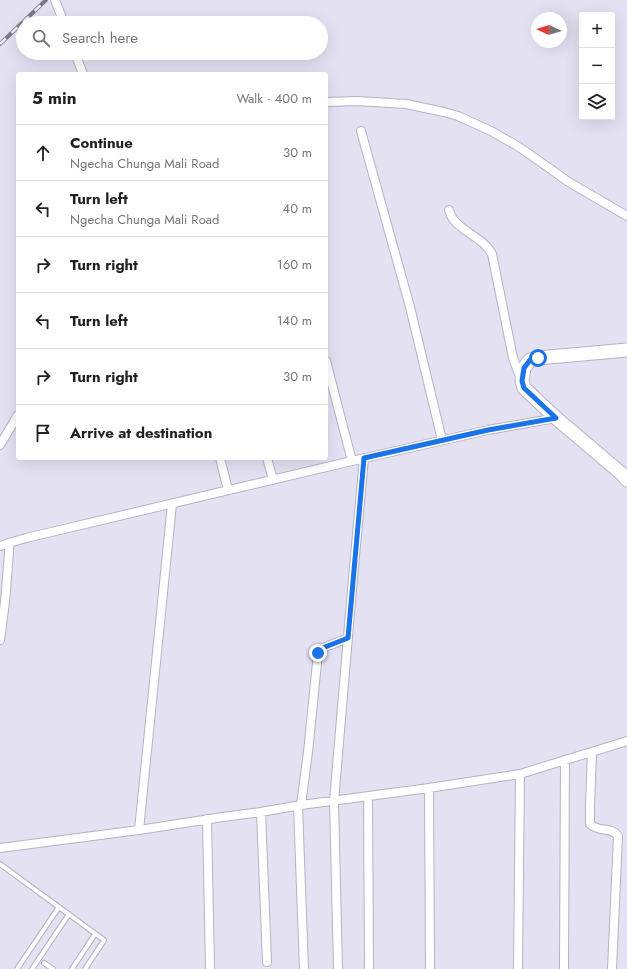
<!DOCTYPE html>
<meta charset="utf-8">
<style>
body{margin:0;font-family:Jost,sans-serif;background:#f6f6f6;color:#202124}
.controls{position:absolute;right:12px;top:12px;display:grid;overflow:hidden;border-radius:4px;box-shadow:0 4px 16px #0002}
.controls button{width:36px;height:36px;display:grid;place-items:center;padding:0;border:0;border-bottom:1px solid #e0e0e0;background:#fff;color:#202124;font:20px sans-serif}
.compass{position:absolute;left:531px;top:12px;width:36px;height:36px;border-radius:50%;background:#fff;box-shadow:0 4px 16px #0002;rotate:274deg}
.stop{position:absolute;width:12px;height:12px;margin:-9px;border:3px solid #1a73e8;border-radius:50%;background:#fff}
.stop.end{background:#1a73e8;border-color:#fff;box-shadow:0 1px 4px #0008}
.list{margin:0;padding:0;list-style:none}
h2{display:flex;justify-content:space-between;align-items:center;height:52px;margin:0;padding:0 16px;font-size:17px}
h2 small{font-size:13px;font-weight:400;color:#757577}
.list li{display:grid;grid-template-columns:26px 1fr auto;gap:12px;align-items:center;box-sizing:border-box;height:56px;padding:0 16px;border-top:1px solid #e0e0e0}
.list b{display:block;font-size:15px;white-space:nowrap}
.list p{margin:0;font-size:13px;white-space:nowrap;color:#757577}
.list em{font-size:13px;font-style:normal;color:#757577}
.icon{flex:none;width:22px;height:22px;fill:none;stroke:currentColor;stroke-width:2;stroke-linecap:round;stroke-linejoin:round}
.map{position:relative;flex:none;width:627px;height:969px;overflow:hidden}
.search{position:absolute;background:#fff;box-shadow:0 4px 16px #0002;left:16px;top:16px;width:312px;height:44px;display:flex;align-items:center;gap:10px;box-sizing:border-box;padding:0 14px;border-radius:22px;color:#757577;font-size:15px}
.panel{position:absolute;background:#fff;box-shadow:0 4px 16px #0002;left:16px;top:72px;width:312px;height:388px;border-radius:4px}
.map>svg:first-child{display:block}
</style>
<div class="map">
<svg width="627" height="969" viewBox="0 0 627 969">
<rect width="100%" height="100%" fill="#e4e1f3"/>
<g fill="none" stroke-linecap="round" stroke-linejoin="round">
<g stroke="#b5b2c4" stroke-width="6">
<path id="service" d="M 0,864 L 104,940 L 103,942 L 85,969
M 44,963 L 53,969
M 17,969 L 59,907
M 32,969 L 69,914
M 72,969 L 95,934"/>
</g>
<g stroke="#b5b2c4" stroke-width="10">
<path id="minor" d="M 55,0 L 64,23
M 75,53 L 83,74
M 326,102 L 357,101 L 406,104 L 444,112 L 458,116 L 491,131 L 519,147 L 552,170 L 567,181 L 627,216
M 361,131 L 410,307 L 442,440
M 449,210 C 450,213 451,216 453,219 C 462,232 485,239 492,254 L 513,358 L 521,379
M 326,361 L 352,461
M 0,445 L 18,415
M 220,458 L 228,490
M 267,458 L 273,480
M 0,546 L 9,543
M 0,640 L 5,602 L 9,552 L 9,543 L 26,538 L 352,461 L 488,430 L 556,418
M 592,752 L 590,806 L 590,824 C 599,833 611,826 618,836 L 612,969
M 429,788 L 430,969
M 368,796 L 369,969
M 301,805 L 308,752 L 318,653 L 320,649 L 348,638
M 298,806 L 304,969
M 261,812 L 267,962
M 207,819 L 210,969
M 139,830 L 172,504
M 0,848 L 139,830 L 223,817 L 261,812 L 301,805 L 429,788 L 520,774 L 627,741
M 338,969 L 334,801 L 353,578 L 364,458
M 518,969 L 520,774
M 564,969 L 565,760"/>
</g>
<g stroke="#b5b2c4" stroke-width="15">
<path id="primary" d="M 627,350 L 538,358 L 530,360 L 524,368 L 522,381 L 524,388 L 556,418 L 622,474 L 627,480"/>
</g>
<use href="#service" stroke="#fff" stroke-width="4"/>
<use href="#minor" stroke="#fff" stroke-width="8"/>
<use href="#primary" stroke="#fff" stroke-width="13"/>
<g stroke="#7b7985" stroke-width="4">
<path id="rail" d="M 0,44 L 46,0"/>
</g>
<use href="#rail" stroke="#f1effe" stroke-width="2.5" stroke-dasharray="8" stroke-linecap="butt"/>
</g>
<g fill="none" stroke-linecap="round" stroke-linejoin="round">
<path stroke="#1a73e8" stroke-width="5" d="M 318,653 L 320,649 L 348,638 L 364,458 L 488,430 L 556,418 L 524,388 L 522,381 L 524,368 L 530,360 L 538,358"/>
</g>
</svg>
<div class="controls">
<button>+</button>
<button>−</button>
<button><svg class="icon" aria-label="layers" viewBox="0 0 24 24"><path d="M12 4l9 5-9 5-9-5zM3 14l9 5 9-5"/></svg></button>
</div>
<svg class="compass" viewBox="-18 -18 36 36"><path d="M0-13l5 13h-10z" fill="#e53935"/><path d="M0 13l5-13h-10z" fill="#757577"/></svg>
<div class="stop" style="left:538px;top:358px"></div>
<div class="stop end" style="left:318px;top:653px"></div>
<div class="search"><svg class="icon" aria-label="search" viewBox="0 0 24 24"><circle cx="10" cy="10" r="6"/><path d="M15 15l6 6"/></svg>Search here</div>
<section class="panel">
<h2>5 min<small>Walk · 400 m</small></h2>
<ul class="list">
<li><svg class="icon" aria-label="ahead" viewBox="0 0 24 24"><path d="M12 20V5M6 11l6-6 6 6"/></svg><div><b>Continue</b><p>Ngecha Chunga Mali Road</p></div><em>30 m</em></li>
<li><svg class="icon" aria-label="left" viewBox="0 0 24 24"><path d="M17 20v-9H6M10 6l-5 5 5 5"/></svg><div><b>Turn left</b><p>Ngecha Chunga Mali Road</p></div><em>40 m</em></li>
<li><svg class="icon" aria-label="right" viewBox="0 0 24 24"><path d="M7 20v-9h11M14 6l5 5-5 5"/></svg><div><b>Turn right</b></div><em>160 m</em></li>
<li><svg class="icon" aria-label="left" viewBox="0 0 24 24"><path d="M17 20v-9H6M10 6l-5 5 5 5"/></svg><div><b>Turn left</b></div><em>140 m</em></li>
<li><svg class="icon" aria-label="right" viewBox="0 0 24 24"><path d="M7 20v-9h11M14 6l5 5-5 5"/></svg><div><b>Turn right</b></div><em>30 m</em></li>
<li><svg class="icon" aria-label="arrive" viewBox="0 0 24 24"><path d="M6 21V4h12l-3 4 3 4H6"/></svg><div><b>Arrive at destination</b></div></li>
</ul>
</section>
</div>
